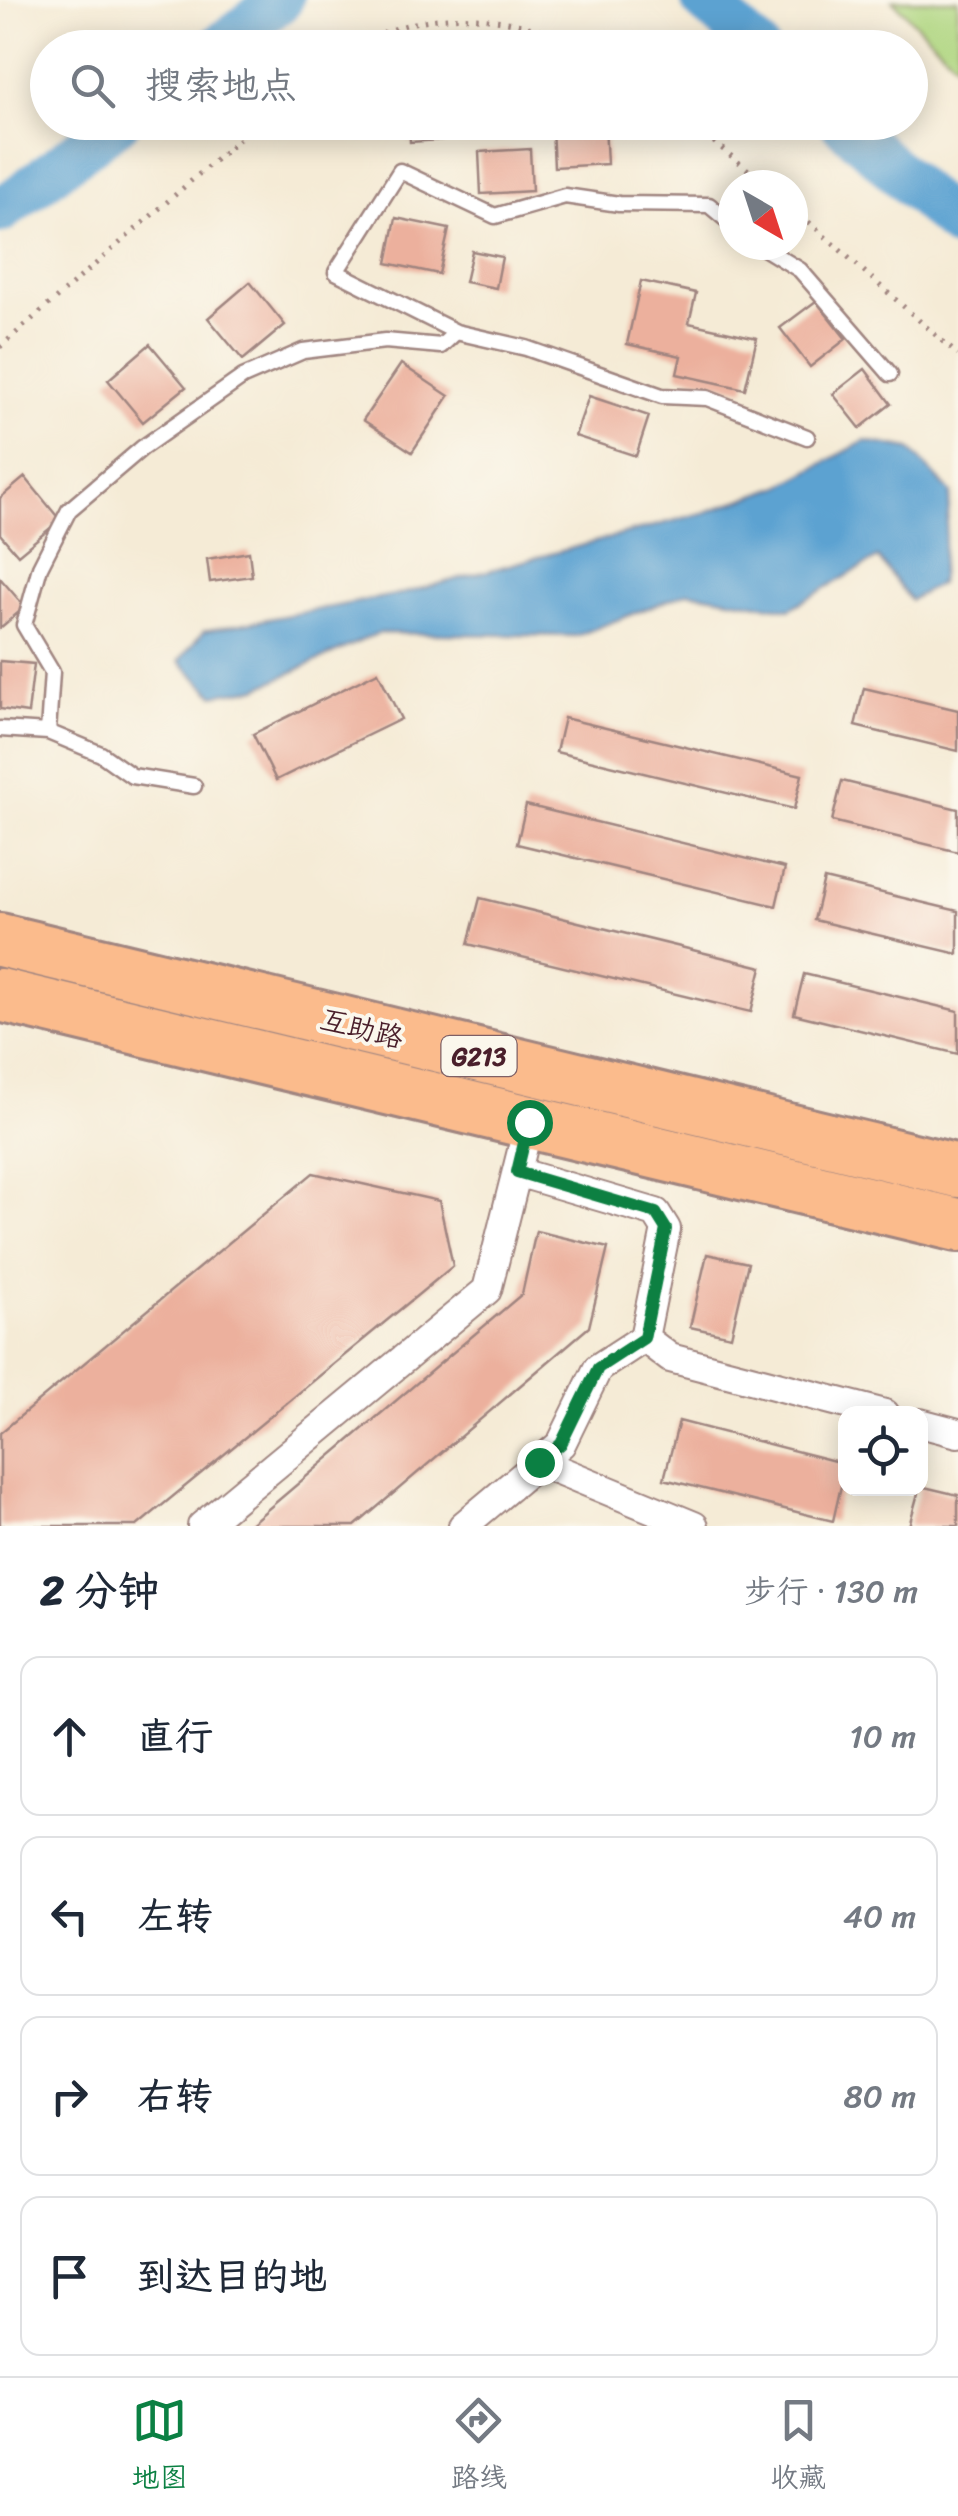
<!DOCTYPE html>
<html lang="zh">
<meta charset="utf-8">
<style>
body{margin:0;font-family:Sriracha,"LXGW WenKai TC",sans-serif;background:#f6f6f7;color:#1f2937}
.controls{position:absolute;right:30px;bottom:30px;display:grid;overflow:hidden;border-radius:20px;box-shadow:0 5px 25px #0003}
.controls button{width:90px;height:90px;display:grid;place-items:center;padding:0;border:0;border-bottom:2px solid #e0e1e3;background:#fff;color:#1f2937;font:50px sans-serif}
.compass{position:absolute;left:718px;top:170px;width:90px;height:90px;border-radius:50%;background:#fff;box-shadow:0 5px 25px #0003;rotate:141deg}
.stop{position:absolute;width:30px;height:30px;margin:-22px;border:8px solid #0b8043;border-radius:50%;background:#fff}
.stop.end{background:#0b8043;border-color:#fff;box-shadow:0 2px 10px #0008}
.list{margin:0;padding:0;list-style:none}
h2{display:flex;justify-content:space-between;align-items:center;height:130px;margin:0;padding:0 40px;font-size:42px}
h2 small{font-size:32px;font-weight:400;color:#747a83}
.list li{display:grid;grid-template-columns:65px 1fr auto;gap:30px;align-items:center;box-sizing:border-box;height:160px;margin:0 20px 20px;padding:0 20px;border:2px solid #e0e1e3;border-radius:20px}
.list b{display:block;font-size:38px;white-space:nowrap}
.list em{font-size:32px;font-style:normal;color:#747a83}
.icon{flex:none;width:55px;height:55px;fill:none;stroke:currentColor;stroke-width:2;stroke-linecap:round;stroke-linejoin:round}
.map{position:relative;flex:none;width:958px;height:1526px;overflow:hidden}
.search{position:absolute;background:#fff;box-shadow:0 5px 25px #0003;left:30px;right:30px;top:30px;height:110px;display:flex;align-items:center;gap:25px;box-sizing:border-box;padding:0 35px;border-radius:55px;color:#747a83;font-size:38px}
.sheet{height:850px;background:#fff}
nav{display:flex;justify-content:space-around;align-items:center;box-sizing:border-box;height:140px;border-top:2px solid #e0e1e3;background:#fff;font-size:28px;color:#747a83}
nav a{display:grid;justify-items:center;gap:5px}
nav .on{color:#0b8043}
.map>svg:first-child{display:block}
</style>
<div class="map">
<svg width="958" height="1526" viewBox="0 0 958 1526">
<rect width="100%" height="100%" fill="#fbf7ec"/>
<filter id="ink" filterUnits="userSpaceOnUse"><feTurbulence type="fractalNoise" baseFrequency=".01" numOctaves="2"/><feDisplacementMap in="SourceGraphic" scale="20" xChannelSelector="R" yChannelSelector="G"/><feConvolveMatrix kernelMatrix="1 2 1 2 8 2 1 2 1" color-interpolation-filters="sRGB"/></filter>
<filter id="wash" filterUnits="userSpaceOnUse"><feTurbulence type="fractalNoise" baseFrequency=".0048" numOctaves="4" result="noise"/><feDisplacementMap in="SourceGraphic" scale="40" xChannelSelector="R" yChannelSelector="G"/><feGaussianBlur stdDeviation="2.25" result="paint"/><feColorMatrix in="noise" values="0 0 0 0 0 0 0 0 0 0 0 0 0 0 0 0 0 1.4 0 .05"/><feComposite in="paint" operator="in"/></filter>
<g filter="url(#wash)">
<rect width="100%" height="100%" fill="#f5ebd6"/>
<path fill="#aed57f" stroke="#7c7a55" stroke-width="2.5" d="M 892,0 L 958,0 L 958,66 Z"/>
<path fill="#5ba2d1" stroke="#52607e" stroke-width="2.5" d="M 865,441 L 910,449 L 951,493 L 939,584 L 910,600 L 878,558 L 789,609 L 689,592 L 576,636 L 378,633 L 258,688 L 214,695 L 179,661 L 204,631 L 405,593 L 703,513 L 781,486 Z"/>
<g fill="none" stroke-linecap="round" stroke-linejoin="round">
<path stroke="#5ba2d1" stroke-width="45" d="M 703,0 L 757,48
M 218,48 L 281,0
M 841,122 L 958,227
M 0,211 L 118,122"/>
</g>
<g id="blocks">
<path fill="#ecb09d" d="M 409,122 L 454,122 L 455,139 L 410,142 Z
M 605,125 L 607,164 L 554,167 L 552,128 Z
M 530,149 L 532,191 L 481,194 L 479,152 Z
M 396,218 L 449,229 L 439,274 L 387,263 Z
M 472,251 L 502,257 L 496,288 L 465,282 Z
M 641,281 L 696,293 L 689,323 L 757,338 L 745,389 L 677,374 L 681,356 L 627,344 Z
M 250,282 L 285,325 L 243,360 L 208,318 Z
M 816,301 L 846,339 L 810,367 L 780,328 Z
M 150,344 L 186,387 L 143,422 L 108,380 Z
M 401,364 L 449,396 L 412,452 L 363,420 Z
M 865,369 L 891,404 L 860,428 L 833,394 Z
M 589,396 L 649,416 L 636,456 L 575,436 Z
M 25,477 L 60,520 L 18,555 L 0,534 L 0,498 Z
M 249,552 L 252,576 L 210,582 L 207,559 Z
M 0,578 L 25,607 L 0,628 Z
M 0,661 L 34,664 L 28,713 L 0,709 Z
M 378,672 L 401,719 L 276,780 L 253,734 Z
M 864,688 L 958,710 L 958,751 L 855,726 Z
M 564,718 L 802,775 L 794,809 L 556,752 Z
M 842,781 L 958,809 L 958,852 L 832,821 Z
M 526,805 L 785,868 L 776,906 L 517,844 Z
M 824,879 L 958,911 L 958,954 L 814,920 Z
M 480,898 L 762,967 L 751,1012 L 468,944 Z
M 804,974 L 958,1011 L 958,1054 L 794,1014 Z
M 313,1173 L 439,1201 L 453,1266 L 137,1526 L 0,1526 L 0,1433 Z
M 536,1231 L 608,1248 L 589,1327 L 355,1526 L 248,1526 L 522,1294 Z
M 707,1254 L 748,1263 L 731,1336 L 690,1327 Z
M 679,1421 L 846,1464 L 833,1521 L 664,1479 Z
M 920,1486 L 958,1495 L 958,1526 L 909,1526 Z"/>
</g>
</g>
<g filter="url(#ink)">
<use href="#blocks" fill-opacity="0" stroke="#a08580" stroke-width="2.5"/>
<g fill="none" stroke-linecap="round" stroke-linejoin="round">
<g stroke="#a08580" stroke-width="19">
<path id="lane" d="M 733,225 L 709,205 L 619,204 L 565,196 L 495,216 L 400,171 L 336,272 L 456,332 L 526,348 L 662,396 L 707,398 L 807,437
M 759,245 L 800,270 L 890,374
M 0,729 L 48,732 L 101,754 L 132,776 L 194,786
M 48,732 L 52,672 L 24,625 L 40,567 L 69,510 L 142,448 L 243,377 L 303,351 L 385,341 L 441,346 L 456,332"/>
</g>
<g stroke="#a08580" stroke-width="32">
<path id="street" d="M 644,1338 L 670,1358 L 885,1414
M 920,1423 L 958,1433
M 539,1462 L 694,1526
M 202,1526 L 487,1290 L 529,1123
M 463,1526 L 561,1444 L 598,1368 L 644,1338 L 666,1229 L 656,1213 L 517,1172"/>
</g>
<g stroke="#a08580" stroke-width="58">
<path id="highway" d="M 0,940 L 958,1171
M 0,995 L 958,1225"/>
</g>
<path stroke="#a08580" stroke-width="5" stroke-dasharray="2.5 8" stroke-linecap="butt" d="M 356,48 C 422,4 513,11 579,48
M 689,122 L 767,185
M 793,208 L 958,355
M 0,347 L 259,122"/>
<use href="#lane" stroke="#fff" stroke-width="14"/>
<use href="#street" stroke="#fff" stroke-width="28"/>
<use href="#highway" stroke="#fbbb8c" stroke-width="52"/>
</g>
</g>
<g fill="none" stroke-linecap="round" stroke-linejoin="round" filter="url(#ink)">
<path stroke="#0b8043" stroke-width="12" d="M 529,1122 L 517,1172 L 656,1213 L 666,1229 L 644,1338 L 598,1368 L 561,1444 L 539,1462"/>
</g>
<g text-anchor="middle" stroke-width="8" stroke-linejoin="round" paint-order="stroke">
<rect fill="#fbf7ec" stroke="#7f6065" stroke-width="2.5" x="441.5" y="1036" width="75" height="40" rx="8"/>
<g font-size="25" font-weight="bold" fill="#4a1f2b">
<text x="479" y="1065">G213</text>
</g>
<g font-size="28" fill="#4a1f2b" stroke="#fbf7ec">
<text transform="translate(362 1028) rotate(14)" y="10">互助路</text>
</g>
</g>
</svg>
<div class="controls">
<button><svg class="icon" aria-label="locate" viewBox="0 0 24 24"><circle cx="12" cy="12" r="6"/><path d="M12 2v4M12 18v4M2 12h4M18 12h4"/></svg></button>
</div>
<svg class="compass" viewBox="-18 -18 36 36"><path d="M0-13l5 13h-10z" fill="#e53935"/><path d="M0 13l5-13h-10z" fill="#747a83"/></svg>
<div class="stop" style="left:529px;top:1122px"></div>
<div class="stop end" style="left:539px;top:1462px"></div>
<div class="search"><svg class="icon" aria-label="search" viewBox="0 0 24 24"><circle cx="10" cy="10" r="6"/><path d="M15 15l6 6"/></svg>搜索地点</div>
</div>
<section class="sheet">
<h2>2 分钟<small>步行 · 130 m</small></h2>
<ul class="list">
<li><svg class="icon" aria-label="ahead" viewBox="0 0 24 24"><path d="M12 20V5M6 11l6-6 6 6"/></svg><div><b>直行</b></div><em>10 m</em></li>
<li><svg class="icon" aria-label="left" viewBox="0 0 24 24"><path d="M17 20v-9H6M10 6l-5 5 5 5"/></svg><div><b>左转</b></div><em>40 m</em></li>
<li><svg class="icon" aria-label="right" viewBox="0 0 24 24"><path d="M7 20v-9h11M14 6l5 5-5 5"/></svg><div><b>右转</b></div><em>80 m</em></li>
<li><svg class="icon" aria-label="arrive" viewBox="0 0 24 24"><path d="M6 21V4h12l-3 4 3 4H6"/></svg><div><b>到达目的地</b></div></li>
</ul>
</section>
<nav>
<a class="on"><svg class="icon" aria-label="map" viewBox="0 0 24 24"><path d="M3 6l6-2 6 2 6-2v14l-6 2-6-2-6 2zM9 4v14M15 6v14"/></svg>地图</a>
<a><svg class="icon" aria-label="directions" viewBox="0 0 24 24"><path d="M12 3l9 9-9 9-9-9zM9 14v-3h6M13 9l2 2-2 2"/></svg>路线</a>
<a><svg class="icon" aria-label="saved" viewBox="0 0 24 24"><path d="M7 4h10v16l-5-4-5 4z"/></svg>收藏</a>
</nav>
